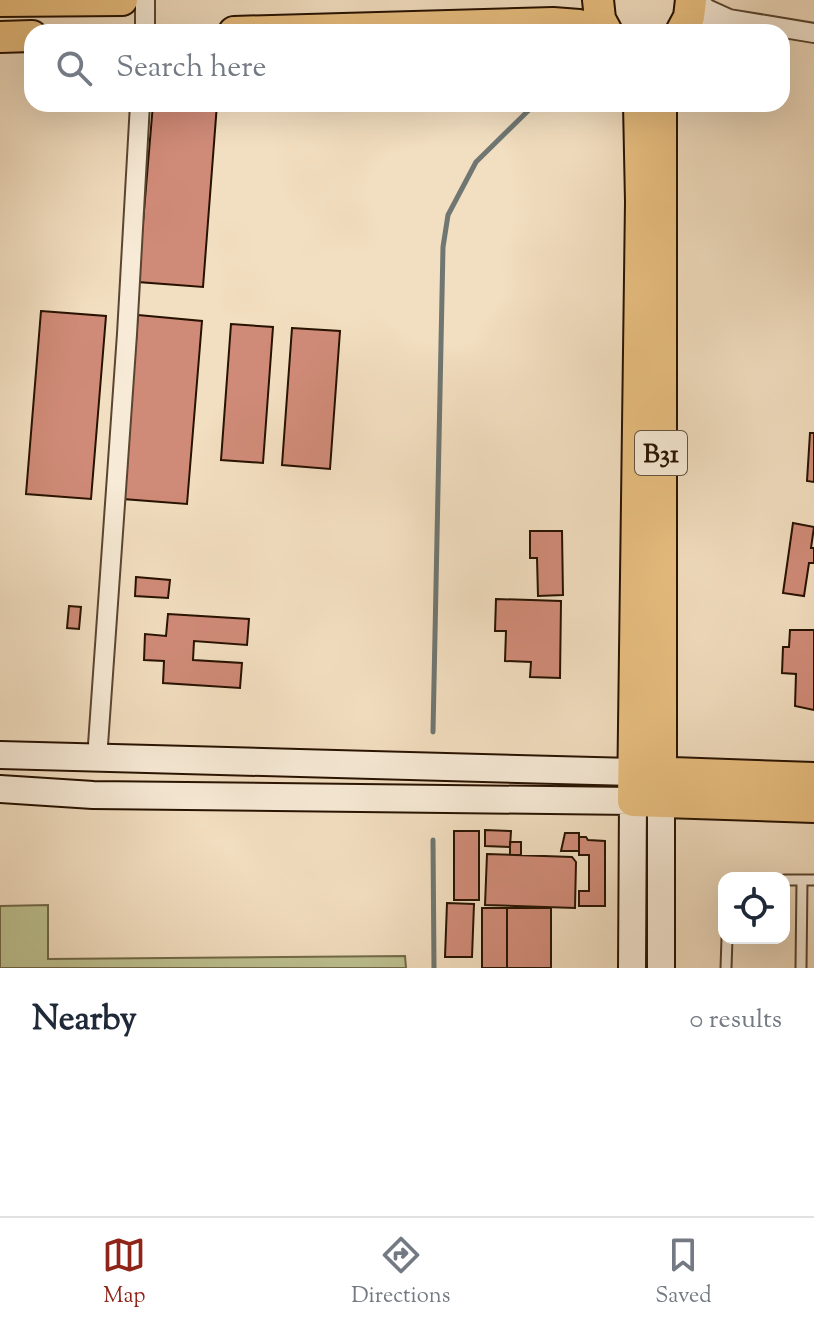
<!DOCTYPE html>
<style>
body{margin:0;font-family:"Sorts Mill Goudy",serif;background:#f6f6f7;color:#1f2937}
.controls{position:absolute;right:24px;bottom:24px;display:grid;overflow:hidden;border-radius:16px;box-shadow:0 8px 32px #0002}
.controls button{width:72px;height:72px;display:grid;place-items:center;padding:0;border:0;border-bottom:2px solid #e0e1e3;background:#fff;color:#1f2937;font:40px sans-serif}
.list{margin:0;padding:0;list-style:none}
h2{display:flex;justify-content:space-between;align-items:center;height:104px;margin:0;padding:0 32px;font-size:34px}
h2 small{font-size:26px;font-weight:400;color:#747a83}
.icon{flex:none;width:44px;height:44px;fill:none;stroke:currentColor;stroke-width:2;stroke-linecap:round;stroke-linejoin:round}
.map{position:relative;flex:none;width:814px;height:968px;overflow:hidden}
.search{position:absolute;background:#fff;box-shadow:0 8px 32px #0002;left:24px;right:24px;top:24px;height:88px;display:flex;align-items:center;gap:20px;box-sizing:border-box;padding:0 28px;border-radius:24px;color:#747a83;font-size:30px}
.sheet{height:248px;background:#fff}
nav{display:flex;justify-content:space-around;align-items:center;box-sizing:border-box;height:112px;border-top:2px solid #e0e1e3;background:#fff;font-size:22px;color:#747a83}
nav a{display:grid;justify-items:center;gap:4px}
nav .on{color:#8f2418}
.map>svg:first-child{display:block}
</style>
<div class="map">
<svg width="814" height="968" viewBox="0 0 814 968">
<rect width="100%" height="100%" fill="#f2dec0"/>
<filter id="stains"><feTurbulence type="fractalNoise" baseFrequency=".0025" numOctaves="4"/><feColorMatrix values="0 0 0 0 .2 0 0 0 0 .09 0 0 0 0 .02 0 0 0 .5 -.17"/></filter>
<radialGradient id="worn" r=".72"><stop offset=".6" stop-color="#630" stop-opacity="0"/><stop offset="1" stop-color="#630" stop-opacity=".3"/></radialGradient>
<path fill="#bdc191" stroke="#726a48" stroke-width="2" d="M 48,905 L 48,959 L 405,956 L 406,968 L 0,968 L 0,906 Z"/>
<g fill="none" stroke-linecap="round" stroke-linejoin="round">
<path stroke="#707671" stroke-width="5" d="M 433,732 L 443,247 L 448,215 L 476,162 L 535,104
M 433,840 L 434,968"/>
</g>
<path fill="#d08b78" stroke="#271200" stroke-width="2" d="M 153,104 L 217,104 L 203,287 L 138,282 Z
M 41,311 L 106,316 L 91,499 L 26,494 Z
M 138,315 L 202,321 L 187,504 L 123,499 Z
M 231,324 L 273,327 L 263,463 L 221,460 Z
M 292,328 L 340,331 L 330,469 L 282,465 Z
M 810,433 L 814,433 L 814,482 L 807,481 Z
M 793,523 L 814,527 L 811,548 L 814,548 L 814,563 L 809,563 L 804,596 L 783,593 Z
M 530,531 L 562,531 L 563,595 L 538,596 L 537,558 L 530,558 Z
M 136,577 L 170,580 L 168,598 L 135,596 Z
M 496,599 L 561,601 L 560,678 L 530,677 L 531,662 L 505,661 L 506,631 L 495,631 Z
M 69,606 L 81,607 L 79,629 L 67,628 Z
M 168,614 L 249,619 L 247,645 L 194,641 L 193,660 L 242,663 L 240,688 L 163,683 L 164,661 L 144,660 L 145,634 L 166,636 Z
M 790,630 L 814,630 L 814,710 L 795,706 L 796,674 L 782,673 L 783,647 L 789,647 Z
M 485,830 L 511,831 L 510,847 L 485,846 Z
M 454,831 L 479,831 L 479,900 L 454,900 Z
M 565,833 L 579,833 L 579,851 L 561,851 Z
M 579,837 L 586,837 L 588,840 L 605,841 L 605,906 L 579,906 L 579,891 L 589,891 L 589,855 L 579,855 Z
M 510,842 L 521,842 L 521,855 L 510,855 Z
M 487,854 L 572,857 L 576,862 L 575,908 L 485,905 Z
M 447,903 L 474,904 L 472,957 L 445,957 Z
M 482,908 L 507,908 L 507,968 L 482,968 Z
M 507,908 L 551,908 L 551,968 L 507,968 Z"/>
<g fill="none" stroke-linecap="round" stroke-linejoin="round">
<g stroke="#5a4530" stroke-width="13">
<path id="lane" d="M 784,880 L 814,880
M 726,968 L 727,938
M 801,968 L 802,880"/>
</g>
<g stroke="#5a4530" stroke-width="22">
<path id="street" d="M 145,0 L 145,32
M 729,19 L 814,33
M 684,28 L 704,22 L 729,19 L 707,9 L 697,0
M 97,759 L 127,334 L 140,104"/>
</g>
<g stroke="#271200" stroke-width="30">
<path id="secondary" d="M 0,755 L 633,772
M 0,789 L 93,795 L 633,801 L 632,968
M 661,968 L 661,801"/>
</g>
<g stroke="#271200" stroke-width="34">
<path id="primary" d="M 598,0 L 600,19 L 607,32
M 0,1 L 122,0
M 234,32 L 553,23 L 579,25 L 607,32
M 681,32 L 689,17 L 691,0
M 0,37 L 32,36
M 639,104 L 641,202 L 633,801 L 814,807
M 661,104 L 661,801
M 644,772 L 814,778"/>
</g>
<use href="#lane" stroke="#f7ead6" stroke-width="9"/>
<use href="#street" stroke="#f7ead6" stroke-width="18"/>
<use href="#secondary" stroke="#f7ead6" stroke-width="26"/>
<use href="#primary" stroke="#e9bf80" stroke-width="30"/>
</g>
<g text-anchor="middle" stroke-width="6" stroke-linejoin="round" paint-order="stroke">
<rect fill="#f7ead6" stroke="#655340" stroke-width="2" x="635" y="431" width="52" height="44" rx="6"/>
<g font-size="26" font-weight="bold" fill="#271200">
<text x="661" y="462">B31</text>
</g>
</g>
<rect width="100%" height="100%" filter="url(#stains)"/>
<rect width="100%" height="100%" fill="url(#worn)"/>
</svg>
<div class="controls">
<button><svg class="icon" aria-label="locate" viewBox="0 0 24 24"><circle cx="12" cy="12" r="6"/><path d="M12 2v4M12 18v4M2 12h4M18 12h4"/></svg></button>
</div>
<div class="search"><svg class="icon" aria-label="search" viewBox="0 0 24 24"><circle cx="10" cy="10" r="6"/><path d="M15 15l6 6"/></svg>Search here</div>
</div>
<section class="sheet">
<h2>Nearby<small>0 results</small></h2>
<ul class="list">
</ul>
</section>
<nav>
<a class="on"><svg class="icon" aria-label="map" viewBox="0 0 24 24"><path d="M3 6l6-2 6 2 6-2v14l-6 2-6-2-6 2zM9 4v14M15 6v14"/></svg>Map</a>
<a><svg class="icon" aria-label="directions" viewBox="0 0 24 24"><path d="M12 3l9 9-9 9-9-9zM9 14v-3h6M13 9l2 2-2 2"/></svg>Directions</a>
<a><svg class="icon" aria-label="saved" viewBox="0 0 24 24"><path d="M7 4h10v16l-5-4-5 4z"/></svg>Saved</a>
</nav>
